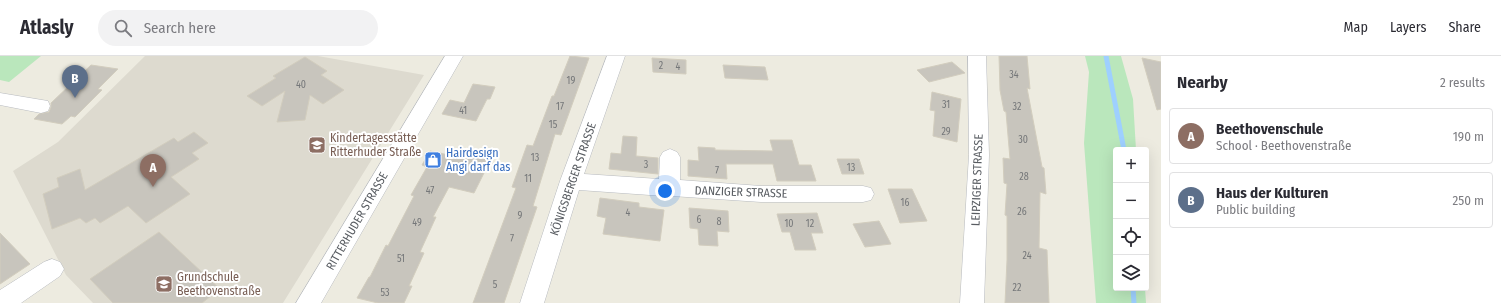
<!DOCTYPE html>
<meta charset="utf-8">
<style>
body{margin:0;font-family:"Fira Sans Condensed",sans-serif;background:#f2f2f3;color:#2b2b33}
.controls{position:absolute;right:12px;bottom:12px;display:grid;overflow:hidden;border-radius:4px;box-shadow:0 4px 16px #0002}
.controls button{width:36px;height:36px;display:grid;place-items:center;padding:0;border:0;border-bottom:1px solid #e1e1e2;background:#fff;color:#2b2b33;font:20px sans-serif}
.you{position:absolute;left:665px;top:135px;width:14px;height:14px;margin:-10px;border:3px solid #fff;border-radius:50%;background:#1a73e8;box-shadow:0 0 0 6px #1a73e833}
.badge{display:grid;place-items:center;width:26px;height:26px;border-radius:50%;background:#d93025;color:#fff;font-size:13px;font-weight:700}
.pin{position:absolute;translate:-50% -33px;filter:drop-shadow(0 1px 2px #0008)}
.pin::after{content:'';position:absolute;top:21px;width:14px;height:12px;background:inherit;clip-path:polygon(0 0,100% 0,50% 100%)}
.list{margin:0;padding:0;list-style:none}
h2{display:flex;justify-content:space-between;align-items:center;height:52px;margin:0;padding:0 16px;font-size:17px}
h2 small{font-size:13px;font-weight:400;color:#7c7c81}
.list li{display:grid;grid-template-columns:26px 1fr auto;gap:12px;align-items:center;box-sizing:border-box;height:56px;margin:0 8px 8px;padding:0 8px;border:1px solid #e1e1e2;border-radius:4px}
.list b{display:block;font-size:15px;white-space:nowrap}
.list p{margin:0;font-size:13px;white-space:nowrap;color:#7c7c81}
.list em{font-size:13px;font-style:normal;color:#7c7c81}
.icon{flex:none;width:22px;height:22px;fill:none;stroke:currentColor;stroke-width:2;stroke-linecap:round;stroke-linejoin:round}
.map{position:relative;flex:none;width:1161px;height:247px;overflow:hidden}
header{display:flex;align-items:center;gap:24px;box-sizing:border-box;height:56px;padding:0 20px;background:#fff;border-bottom:1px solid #e1e1e2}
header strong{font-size:19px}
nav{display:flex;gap:22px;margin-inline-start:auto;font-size:14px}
.search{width:280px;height:36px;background:#f2f2f3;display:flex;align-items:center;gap:10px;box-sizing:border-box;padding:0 14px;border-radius:22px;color:#7c7c81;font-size:15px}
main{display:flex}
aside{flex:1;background:#fff}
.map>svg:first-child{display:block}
</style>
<header>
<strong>Atlasly</strong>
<div class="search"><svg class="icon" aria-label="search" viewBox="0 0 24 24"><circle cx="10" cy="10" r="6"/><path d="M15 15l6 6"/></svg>Search here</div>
<nav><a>Map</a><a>Layers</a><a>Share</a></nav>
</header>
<main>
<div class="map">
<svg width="1161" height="247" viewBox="0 0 1161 247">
<rect width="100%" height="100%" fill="#edebe0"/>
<path fill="#dddacf" d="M 145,0 L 318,0 L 424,19 L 283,247 L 93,247 L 66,219 L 13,115 L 58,86 Z"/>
<path fill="#bae7bc" d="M 0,0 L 41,0 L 9,26 L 0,24 Z
M 1085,0 L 1121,0 L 1133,43 L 1136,94 L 1116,94 L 1116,232 L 1145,232 L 1146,247 L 1096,247 L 1084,87 L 1089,16 Z"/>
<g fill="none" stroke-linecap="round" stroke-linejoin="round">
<path stroke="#9ed0ff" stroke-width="5" d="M 1106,0 L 1124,94
M 1133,232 L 1134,247"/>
</g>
<path fill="#c8c5bd" stroke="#d2cdbe" d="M 570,0 L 589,2 L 561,79 L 555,78 L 533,150 L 537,151 L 504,247 L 473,247 L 516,132 L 512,131 L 527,89 L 533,90 L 552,40 L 554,40 Z
M 999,0 L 1027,0 L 1030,33 L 1027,32 L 1042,111 L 1044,112 L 1046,138 L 1040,136 L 1039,192 L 1047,194 L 1049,247 L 1005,247 L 1007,204 L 1007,160 L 1005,159 L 1007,128 L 1004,127 L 1003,102 L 1010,103 L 1006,56 L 1004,55 L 1000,34 Z
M 305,1 L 327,15 L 321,19 L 344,34 L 323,48 L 310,39 L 305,64 L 277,66 L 285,35 L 262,50 L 247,40 L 276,22 L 273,20 Z
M 652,2 L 686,4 L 686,18 L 653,16 Z
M 1142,2 L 1161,6 L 1161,53 L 1157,54 Z
M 952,6 L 965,17 L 929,26 L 917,14 Z
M 91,9 L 118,13 L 98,33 L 102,34 L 75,61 L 71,60 L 62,68 L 34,63 L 39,58 L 49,56 L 51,51 L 51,47 Z
M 723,9 L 765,11 L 768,24 L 725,22 Z
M 473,28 L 495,31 L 490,43 L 487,43 L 476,65 L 442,58 L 450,44 L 464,47 Z
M 932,36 L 961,43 L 957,86 L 933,80 L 935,55 L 930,54 Z
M 194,76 L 208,87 L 192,97 L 199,103 L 171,121 L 190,138 L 146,167 L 128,150 L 100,167 L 95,162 L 86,167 L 80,162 L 52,173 L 43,138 L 59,131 L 57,122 L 80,113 L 85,134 L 174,82 L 178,86 Z
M 623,80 L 637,81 L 636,100 L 658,102 L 658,118 L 609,113 L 611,97 L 621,98 Z
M 770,84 L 792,84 L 799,109 L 811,109 L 816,125 L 777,125 L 773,108 L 726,108 L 727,123 L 688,120 L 688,104 L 699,105 L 698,91 L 715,92 L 715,94 L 773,95 Z
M 430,95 L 468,103 L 471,98 L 491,103 L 474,137 L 449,131 L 433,161 L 436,161 L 420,196 L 424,197 L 409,230 L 412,230 L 404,247 L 378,247 L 357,242 L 369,221 L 370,221 L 386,189 L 388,190 L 414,140 L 411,139 L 427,111 L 422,109 Z
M 837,103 L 859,103 L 864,118 L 842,118 Z
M 888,133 L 912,133 L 927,165 L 900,167 Z
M 600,142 L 639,147 L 639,151 L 664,154 L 660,185 L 603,178 L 606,162 L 597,160 Z
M 689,152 L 728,155 L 729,176 L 717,175 L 718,190 L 699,189 L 698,173 L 690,172 Z
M 817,157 L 823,177 L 811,177 L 816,194 L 795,194 L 790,176 L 782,176 L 777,158 Z
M 879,165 L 891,188 L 865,191 L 853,168 Z
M 159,176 L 220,233 L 202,247 L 113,247 L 90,223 Z
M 0,177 L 30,208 L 0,228 Z"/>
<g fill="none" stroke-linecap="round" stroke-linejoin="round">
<g stroke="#b8bbc0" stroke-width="1">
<path id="minor" d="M 445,0 L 463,0 L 321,247 L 296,247 Z
M 607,0 L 625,0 L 584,118 L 659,123 L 660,101 L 663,96 L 670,93 L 677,96 L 680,101 L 680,124 L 761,130 L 863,130 L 871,132 L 874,138 L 871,144 L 863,146 L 761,146 L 672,140 L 669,141 L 664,140 L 579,134 L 544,247 L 520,247 L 560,125 Z
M 968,0 L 986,0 L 989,99 L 984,247 L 960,247 L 969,99 Z
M 0,37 L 48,45 L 50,50 L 48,55 L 41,57 L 0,49 Z
M 52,203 L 60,206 L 64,213 L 60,220 L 21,247 L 0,247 L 0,234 L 44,206 Z"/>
</g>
<use href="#minor" fill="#fff" fill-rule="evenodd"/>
</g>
<defs>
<g id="school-square" transform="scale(0.9)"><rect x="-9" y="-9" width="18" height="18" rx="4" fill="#8d6e63" stroke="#fff"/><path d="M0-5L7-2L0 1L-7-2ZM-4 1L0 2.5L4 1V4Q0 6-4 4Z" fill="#fff"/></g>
<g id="shop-square" transform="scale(0.9)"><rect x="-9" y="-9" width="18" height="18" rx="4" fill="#3f7fe0" stroke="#fff"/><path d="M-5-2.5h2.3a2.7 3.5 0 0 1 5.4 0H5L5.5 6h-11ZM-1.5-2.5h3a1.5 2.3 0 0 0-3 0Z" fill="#fff"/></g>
</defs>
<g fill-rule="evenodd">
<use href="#school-square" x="317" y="89"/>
<use href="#shop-square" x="433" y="104"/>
<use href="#school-square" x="164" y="228"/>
</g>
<g text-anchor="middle" stroke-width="4" stroke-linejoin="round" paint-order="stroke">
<g font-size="10" fill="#757779">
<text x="661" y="13">2</text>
<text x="678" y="14">4</text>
<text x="1014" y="22">34</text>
<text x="571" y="28">19</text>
<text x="301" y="32">40</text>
<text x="946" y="52">31</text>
<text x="560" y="54">17</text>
<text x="1017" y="54">32</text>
<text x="463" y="58">41</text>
<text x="553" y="72">15</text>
<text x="946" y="79">29</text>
<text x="1023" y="87">30</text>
<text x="535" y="105">13</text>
<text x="646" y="112">3</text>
<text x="851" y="115">13</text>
<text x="717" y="118">7</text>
<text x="1024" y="124">28</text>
<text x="528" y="126">11</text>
<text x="430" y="138">47</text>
<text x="905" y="150">16</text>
<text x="1022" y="159">26</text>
<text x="628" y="160">4</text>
<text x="520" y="163">9</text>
<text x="699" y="167">6</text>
<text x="719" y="169">8</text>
<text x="417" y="170">49</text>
<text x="789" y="171">10</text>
<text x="810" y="171">12</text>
<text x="512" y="186">7</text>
<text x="1027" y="203">24</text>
<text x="401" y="206">51</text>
<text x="495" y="232">5</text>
<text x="1017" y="235">22</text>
<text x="385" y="240">53</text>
</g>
<g font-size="12" fill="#785e54" stroke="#fff" text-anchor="start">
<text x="330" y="86">Kindertagesstätte<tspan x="330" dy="14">Ritterhuder Straße</tspan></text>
<text x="177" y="225">Grundschule<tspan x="177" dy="14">Beethovenstraße</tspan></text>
</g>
<g font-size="12" fill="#366cbe" stroke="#fff" text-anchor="start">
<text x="446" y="101">Hairdesign<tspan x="446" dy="14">Angi darf das</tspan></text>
</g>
<g font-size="12" fill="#595d62" stroke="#fff">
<text transform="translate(573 123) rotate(-71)" y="4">KÖNIGSBERGER STRASSE</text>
<text transform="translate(977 124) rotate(-88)" y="4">LEIPZIGER STRASSE</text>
<text transform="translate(741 136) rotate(2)" y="4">DANZIGER STRASSE</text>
<text transform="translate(357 165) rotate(-60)" y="4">RITTERHUDER STRASSE</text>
</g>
</g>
</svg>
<div class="controls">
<button>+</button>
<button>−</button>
<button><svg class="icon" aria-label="locate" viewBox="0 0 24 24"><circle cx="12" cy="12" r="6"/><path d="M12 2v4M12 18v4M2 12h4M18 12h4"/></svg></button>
<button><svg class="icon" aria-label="layers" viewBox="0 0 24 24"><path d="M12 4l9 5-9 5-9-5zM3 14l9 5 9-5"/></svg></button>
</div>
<div class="you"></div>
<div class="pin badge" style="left:153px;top:131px;background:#8d6e63">A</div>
<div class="pin badge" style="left:75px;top:42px;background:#5c6f8a">B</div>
</div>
<aside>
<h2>Nearby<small>2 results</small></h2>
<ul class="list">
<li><span class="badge" style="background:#8d6e63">A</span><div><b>Beethovenschule</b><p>School · Beethovenstraße</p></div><em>190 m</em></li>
<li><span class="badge" style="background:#5c6f8a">B</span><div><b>Haus der Kulturen</b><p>Public building</p></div><em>250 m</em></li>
</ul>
</aside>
</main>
